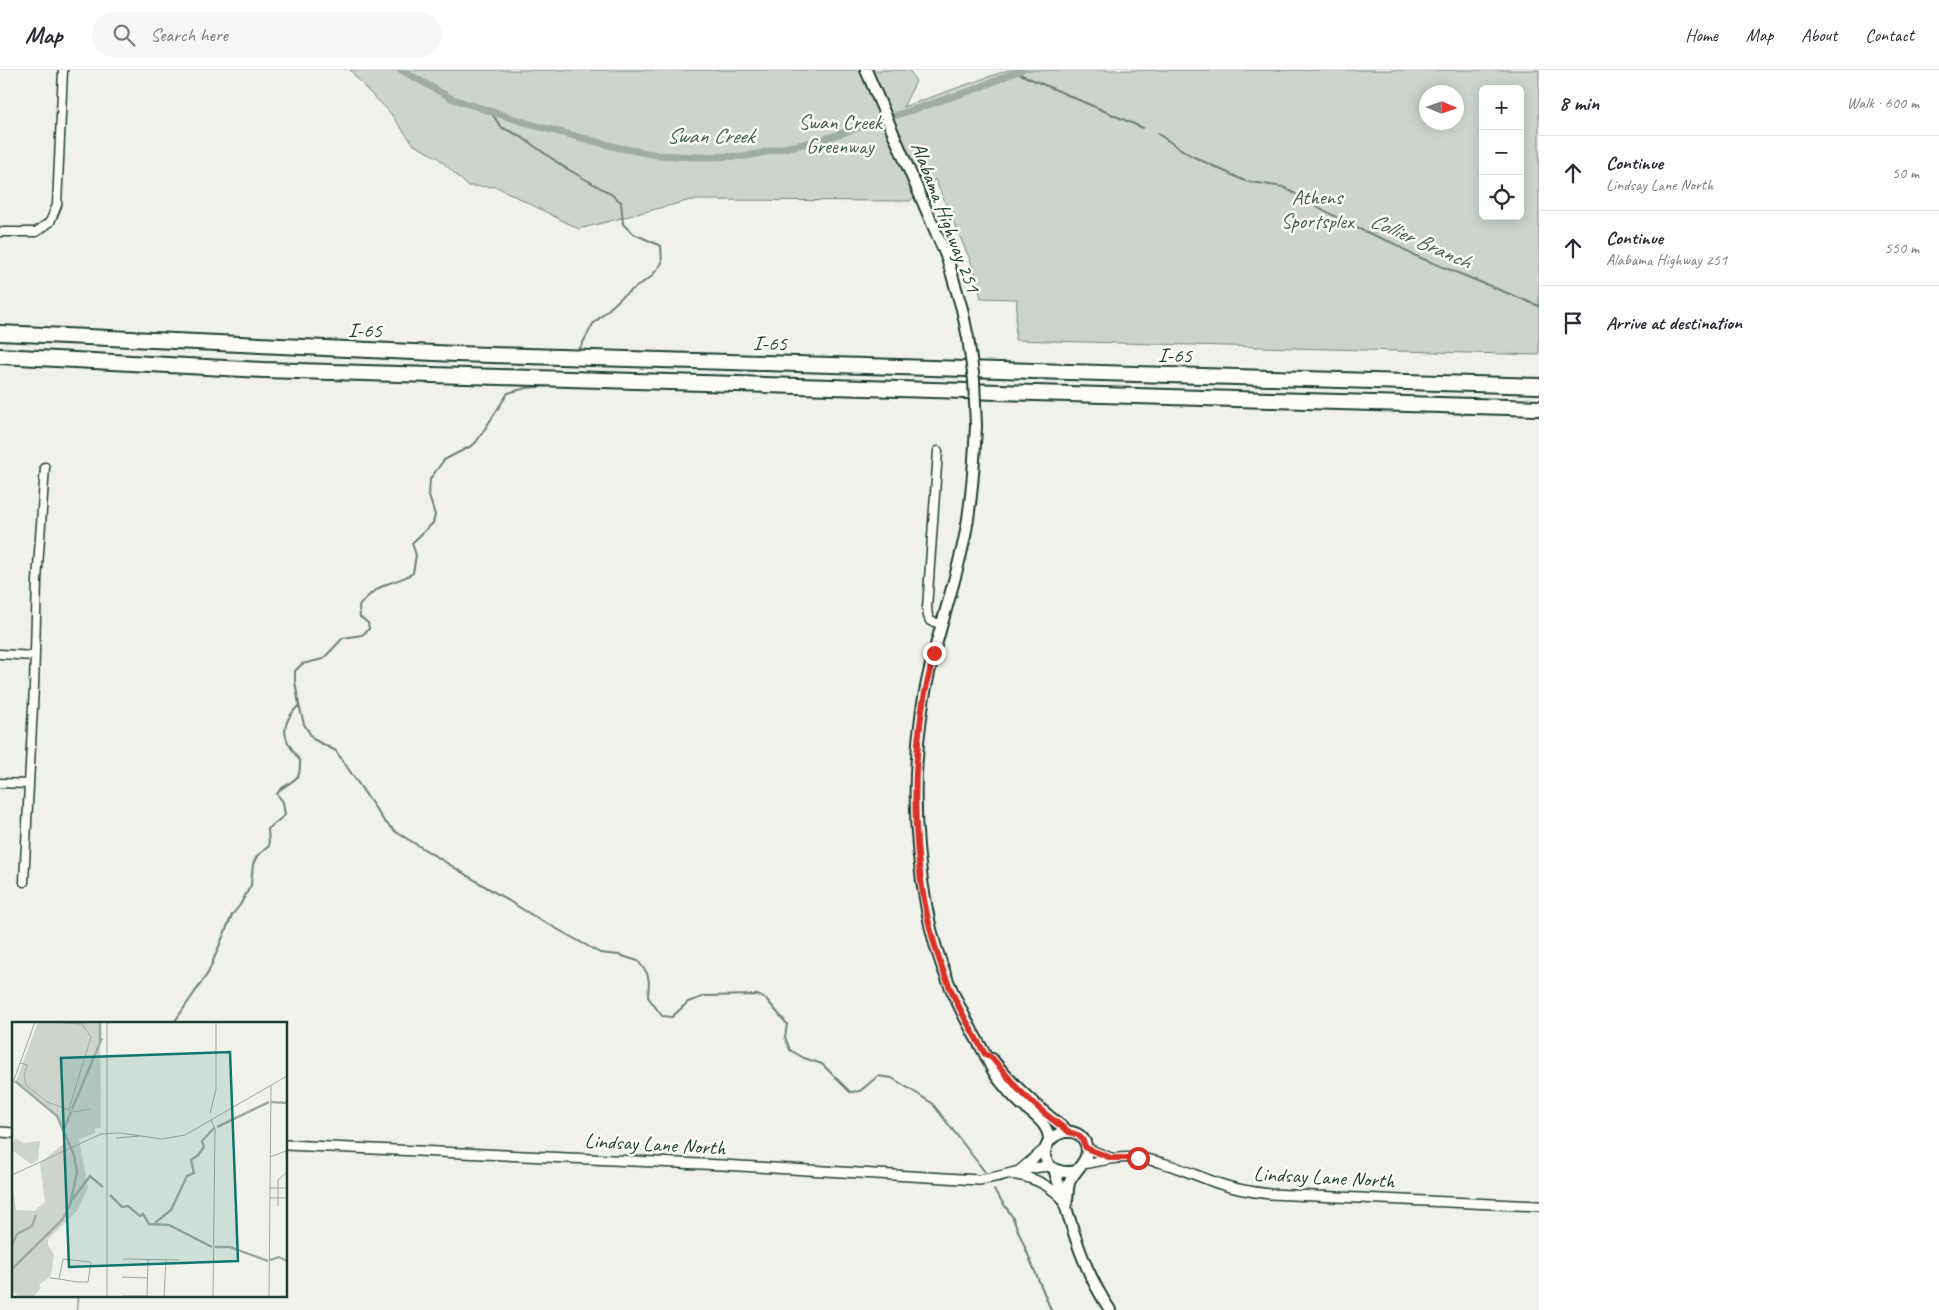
<!DOCTYPE html>
<meta charset="utf-8">
<style>
body{margin:0;font-family:Caveat,sans-serif;background:#f7f7f7;color:#2b2b33}
.controls{position:absolute;right:15px;top:15px;display:grid;overflow:hidden;border-radius:8px;box-shadow:0 2px 12px #0003}
.controls button{width:45px;height:45px;display:grid;place-items:center;padding:0;border:0;border-bottom:1px solid #e1e1e2;background:#fff;color:#2b2b33;font:25px sans-serif}
.compass{position:absolute;left:1419px;top:15px;width:45px;height:45px;border-radius:50%;background:#fff;box-shadow:0 2px 12px #0003;rotate:92deg}
.stop{position:absolute;width:15px;height:15px;margin:-11px;border:4px solid #d93025;border-radius:50%;background:#fff}
.stop.end{background:#d93025;border-color:#fff;box-shadow:0 1px 5px #0008}
.list{margin:0;padding:0;list-style:none}
h2{display:flex;justify-content:space-between;align-items:center;height:65px;margin:0;padding:0 20px;font-size:21px}
h2 small{font-size:16px;font-weight:400;color:#7c7c81}
.list li{display:grid;grid-template-columns:32px 1fr auto;gap:15px;align-items:center;box-sizing:border-box;height:75px;padding:0 20px;border-top:1px solid #e1e1e2}
.list b{display:block;font-size:19px;white-space:nowrap}
.list p{margin:0;font-size:16px;white-space:nowrap;color:#7c7c81}
.list em{font-size:16px;font-style:normal;color:#7c7c81}
.icon{flex:none;width:28px;height:28px;fill:none;stroke:currentColor;stroke-width:2;stroke-linecap:round;stroke-linejoin:round}
.map{position:relative;flex:none;width:1539px;height:1240px;overflow:hidden}
header{display:flex;align-items:center;gap:30px;box-sizing:border-box;height:70px;padding:0 25px;background:#fff;border-bottom:1px solid #e1e1e2}
header strong{font-size:24px}
nav{display:flex;gap:28px;margin-inline-start:auto;font-size:18px}
.search{width:350px;height:45px;background:#f7f7f7;display:flex;align-items:center;gap:12px;box-sizing:border-box;padding:0 18px;border-radius:28px;color:#7c7c81;font-size:19px}
main{display:flex}
aside{flex:1;background:#fff}
.map>svg:first-child{display:block}
</style>
<header>
<strong>Map</strong>
<div class="search"><svg class="icon" aria-label="search" viewBox="0 0 24 24"><circle cx="10" cy="10" r="6"/><path d="M15 15l6 6"/></svg>Search here</div>
<nav><a>Home</a><a>Map</a><a>About</a><a>Contact</a></nav>
</header>
<main>
<div class="map">
<svg width="1539" height="1240" viewBox="0 0 1539 1240">
<rect width="100%" height="100%" fill="#f0f1eb"/>
<filter id="ink" filterUnits="userSpaceOnUse"><feTurbulence type="fractalNoise" baseFrequency=".02" numOctaves="2"/><feDisplacementMap in="SourceGraphic" scale="10" xChannelSelector="R" yChannelSelector="G"/><feConvolveMatrix kernelMatrix="1 2 1 2 8 2 1 2 1" color-interpolation-filters="sRGB"/></filter>
<g filter="url(#ink)">
<path fill="#cdd3cd" stroke="#768880" fill-rule="evenodd" d="M 350,0 L 909,0 L 916,11 L 903,37 L 1008,0 L 1539,0 L 1539,285 L 1015,270 L 1017,229 L 981,228 L 974,199 L 935,109 L 910,131 L 691,130 L 579,159 L 497,117 L 468,116 L 437,87 L 414,75 L 387,39 L 368,21 ZM 1483,19 L 1520,19 L 1520,146 L 1483,146 ZM 1426,22 L 1456,22 L 1456,52 L 1426,52 Z"/>
<g fill="none" stroke-linecap="round" stroke-linejoin="round">
<path stroke="#6c8077" stroke-width="2" d="M 1015,2 L 1143,58
M 490,41 L 501,57 L 520,66 L 564,97 L 611,124 L 621,132 L 623,154 L 632,163 L 661,176 L 662,193 L 651,207 L 623,226 L 593,254 L 579,280
M 1158,64 L 1190,85 L 1245,111 L 1283,117 L 1352,156 L 1395,174 L 1411,184 L 1539,236
M 563,315 L 526,318 L 508,323 L 477,371 L 473,375 L 444,390 L 430,409 L 429,426 L 435,445 L 433,453 L 412,473 L 416,485 L 413,503 C 404,509 397,510 387,514 C 375,519 367,526 359,536 L 360,547 L 368,553 L 369,559 L 362,565 L 343,568 L 323,589 L 302,594 L 295,601 L 295,611 L 299,635 L 304,654 L 313,669 L 336,681 L 384,751 L 396,762 L 532,845 L 600,883 L 619,885 L 638,891 L 647,903 L 649,912 L 648,927 L 662,946 L 672,947 L 688,932 L 705,926 L 758,925 L 767,930 L 787,954 L 785,967 L 790,980 L 804,988 L 822,994 L 850,1022 L 860,1021 L 878,1006 L 892,1008 L 932,1033 L 985,1102
M 173,954 L 208,903 L 232,845 L 240,835 L 251,815 L 253,794 L 257,786 L 269,776 L 268,759 L 285,745 L 283,732 L 277,724 C 282,715 295,713 299,704 C 300,700 300,694 300,691 C 284,669 277,657 299,635
M 994,1120 L 1012,1146 L 1051,1240
M 77,1240 L 78,1226"/>
<path stroke="#9faca4" stroke-width="7" d="M 401,0 L 453,29 L 533,55 L 620,78 L 657,85 L 696,87 L 747,86 L 821,70 L 973,20 L 1021,0"/>
<g stroke="#1f3d34" stroke-width="11">
<path id="minor" d="M 0,162 L 36,162 L 50,152 L 57,135 L 63,0
M 938,381 L 927,538 L 928,546 L 930,551 L 941,554
M 0,584 L 34,586
M 0,713 L 28,714
M 24,812 L 34,617 L 37,511 L 45,397"/>
</g>
<g stroke="#1f3d34" stroke-width="12">
<path id="tertiary" d="M 0,1062 L 14,1063
M 286,1075 L 722,1095 L 979,1110 C 1003,1107 1025,1097 1050,1096
M 1086,1078 L 1111,1088
M 1083,1094 C 1101,1091 1117,1086 1136,1088 C 1164,1090 1191,1104 1217,1113 C 1234,1119 1252,1122 1270,1124 L 1539,1136
M 1020,1100 L 1046,1078
M 1010,1104 C 1032,1107 1046,1113 1062,1128"/>
</g>
<g stroke="#1f3d34" stroke-width="14">
<path id="secondary" d="M 866,0 L 947,188 L 962,239 L 968,268
M 976,356 C 974,393 972,430 965,466 C 953,524 931,580 922,639 C 912,706 914,774 927,840 C 936,891 956,933 981,977 C 987,987 990,997 997,1007 C 1004,1016 1011,1025 1020,1033 C 1031,1043 1049,1053 1049,1070
M 992,989 C 1014,1017 1040,1040 1069,1062
M 1054,1099 C 1071,1151 1079,1193 1110,1240
M 1066,1136 C 1068,1128 1067,1121 1069,1113 C 1074,1099 1093,1090 1085,1072 C 1075,1052 1043,1064 1045,1086 C 1047,1100 1063,1104 1075,1101"/>
</g>
<g stroke="#1f3d34" stroke-width="18">
<path id="motorway" d="M 0,263 L 457,284 L 1539,316
M 0,286 L 264,300 L 1539,338"/>
</g>
<use href="#minor" stroke="#fdfcf7" stroke-width="8"/>
<use href="#tertiary" stroke="#fdfcf7" stroke-width="9"/>
<use href="#secondary" stroke="#fdfcf7" stroke-width="10"/>
<use href="#motorway" stroke="#fdfcf7" stroke-width="14"/>
<g stroke="#1f3d34" stroke-width="14" stroke-linecap="butt">
<path id="secondary-bridge" d="M 968,268 L 974,310 L 976,356"/>
</g>
<use href="#secondary-bridge" stroke="#fdfcf7" stroke-width="10"/>
</g>
</g>
<g fill="none" stroke-linecap="round" stroke-linejoin="round" filter="url(#ink)">
<path stroke="#d93025" stroke-width="6" d="M 934,583 C 930,602 925,620 922,639 C 909,727 914,831 948,913 C 958,938 972,961 985,984 L 992,988 L 1018,1019 L 1044,1043 L 1069,1062 L 1078,1065 L 1082,1069 L 1086,1078 L 1111,1088 L 1138,1088"/>
</g>
<g text-anchor="middle" stroke-width="5" stroke-linejoin="round" paint-order="stroke">
<g font-size="21" fill="#425b53" stroke="#fdfcf7">
<text x="840" y="59">Swan Creek<tspan x="840" dy="24">Greenway</tspan></text>
<text x="1317" y="134">Athens<tspan x="1317" dy="24">Sportsplex</tspan></text>
</g>
<g font-size="21" fill="#1f3d34" stroke="#fdfcf7">
<text transform="translate(946 147) rotate(69)" y="7">Alabama Highway 251</text>
<text transform="translate(365 260) rotate(2)" y="7">I-65</text>
<text transform="translate(770 273) rotate(2)" y="7">I-65</text>
<text transform="translate(1175 285) rotate(2)" y="7">I-65</text>
<text transform="translate(655 1074) rotate(3)" y="7">Lindsay Lane North</text>
<text transform="translate(1324 1107) rotate(3)" y="7">Lindsay Lane North</text>
</g>
<g font-size="22" font-style="italic" fill="#455e56" stroke="#fdfcf7">
<text x="710" y="73">Swan Creek</text>
<text transform="translate(1421 170) rotate(24)" y="8">Collier Branch</text>
</g>
</g>
<g transform="translate(12 952)">
<rect width="275" height="275" fill="#f0f1eb"/>
<path d="M 26,0 L 88,0 L 89,106 L 83,106 L 83,111 L 67,117 L 76,166 L 65,189 L 36,217 L 36,223 L 42,233 L 39,254 L 27,263 L 29,266 L 22,274 L 7,275 L 0,269 L 0,160 L 4,188 L 22,189 L 33,180 L 28,141 L 54,120 L 57,122 L 45,94 L 4,59 ZM 3,116 L 11,121 L 28,119 L 26,138 L 19,142 L 0,128 Z" fill="#cdd3cd"/>
<path fill="none" stroke="#9faca4" stroke-width="2.5" d="M 88,19 L 88,0M 259,80 L 275,81M 60,87 L 90,16M 205,105 L 257,80M 52,107 L 59,90M 98,173 L 110,185 L 116,184 L 128,194 L 131,192 L 137,202 L 157,203 L 200,225M 60,178 L 78,154 L 91,165M 143,201 L 159,188 L 175,154 L 182,151 L 179,138 L 186,133 L 192,125 L 190,119 L 202,106M 0,223 L 5,212 L 20,204 L 24,193M 203,225 L 218,225 L 256,239M 258,238 L 267,235 L 275,239M 0,247 L 50,198 L 58,183 L 65,150 L 62,133 L 45,94 L 3,59"/>
<path fill="none" stroke="#9ca9a2" stroke-width="1" d="M 23,0 L 39,0M 39,0 L 70,2 L 79,15 L 57,87M 8,41 L 15,43 L 12,54 L 14,63 L 35,80 L 63,90 L 78,87M 0,63 L 23,0M 198,92 L 204,67 L 204,0M 199,98 L 203,107 L 201,275M 104,116 L 128,114M 274,129 L 275,150M 258,135 L 274,129M 0,153 L 89,112 L 108,111 L 150,117 L 173,113 L 275,54M 258,166 L 275,166M 258,176 L 275,176M 266,184 L 266,158 L 275,150M 111,237 L 167,238M 110,255 L 136,256M 38,256 L 47,257 L 65,260 L 76,260 L 79,240 L 51,237 L 47,257M 110,274 L 135,274M 95,275 L 95,0M 135,275 L 136,238M 152,275 L 154,238M 257,275 L 259,64"/>
<path fill="#0f766e" fill-opacity="0.15" stroke="#0f766e" stroke-width="2.5" d="M 218,30 L 226,239 L 57,245 L 49,36 Z"/>
<rect width="275" height="275" fill="none" stroke="#1f3d34" stroke-width="2.5"/>
</g>
</svg>
<div class="controls">
<button>+</button>
<button>−</button>
<button><svg class="icon" aria-label="locate" viewBox="0 0 24 24"><circle cx="12" cy="12" r="6"/><path d="M12 2v4M12 18v4M2 12h4M18 12h4"/></svg></button>
</div>
<svg class="compass" viewBox="-18 -18 36 36"><path d="M0-13l5 13h-10z" fill="#e53935"/><path d="M0 13l5-13h-10z" fill="#7c7c81"/></svg>
<div class="stop" style="left:1138px;top:1088px"></div>
<div class="stop end" style="left:934px;top:583px"></div>
</div>
<aside>
<h2>8 min<small>Walk · 600 m</small></h2>
<ul class="list">
<li><svg class="icon" aria-label="ahead" viewBox="0 0 24 24"><path d="M12 20V5M6 11l6-6 6 6"/></svg><div><b>Continue</b><p>Lindsay Lane North</p></div><em>50 m</em></li>
<li><svg class="icon" aria-label="ahead" viewBox="0 0 24 24"><path d="M12 20V5M6 11l6-6 6 6"/></svg><div><b>Continue</b><p>Alabama Highway 251</p></div><em>550 m</em></li>
<li><svg class="icon" aria-label="arrive" viewBox="0 0 24 24"><path d="M6 21V4h12l-3 4 3 4H6"/></svg><div><b>Arrive at destination</b></div></li>
</ul>
</aside>
</main>
